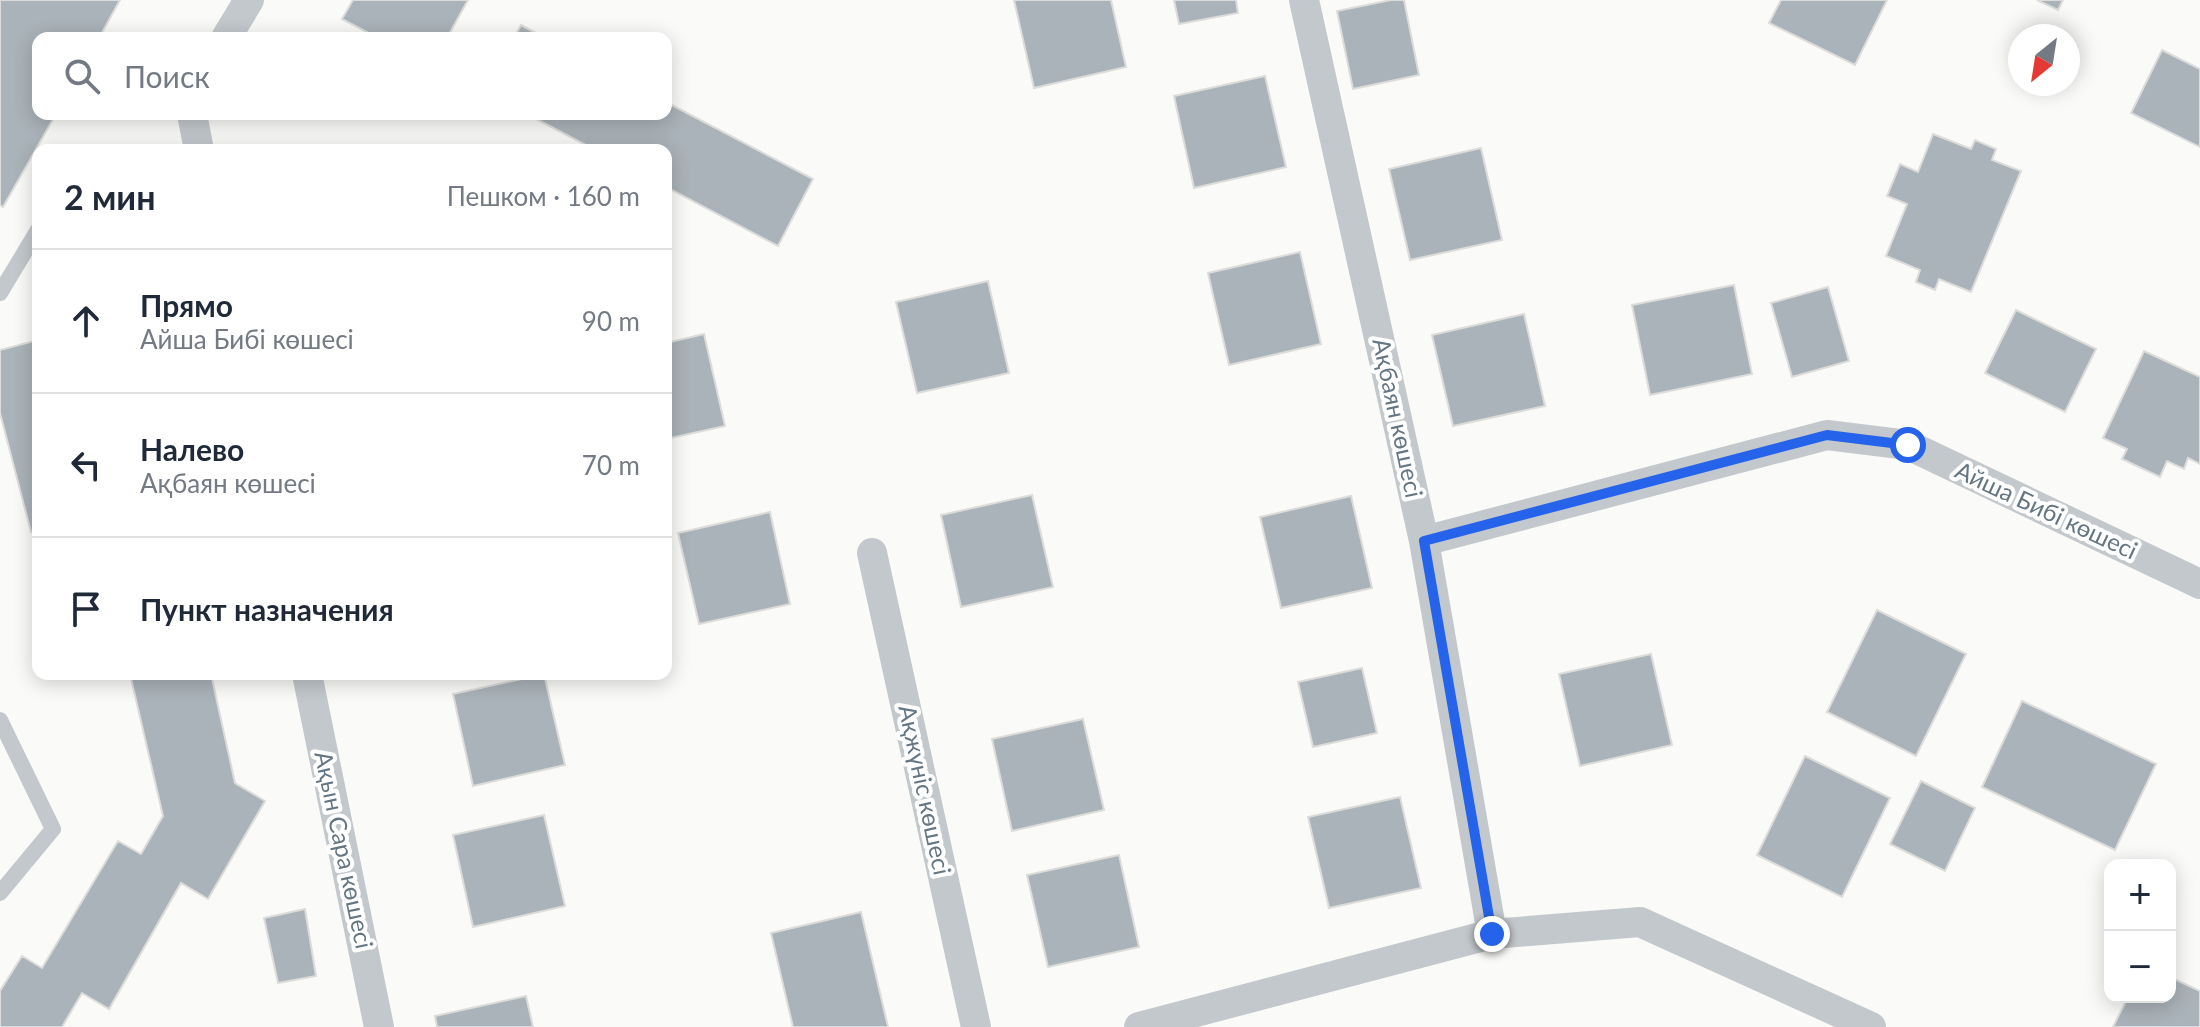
<!DOCTYPE html>
<html lang="ru">
<meta charset="utf-8">
<style>
body{margin:0;font-family:Lato,sans-serif;background:#f2f2f3;color:#1f2937}
.controls{position:absolute;right:24px;bottom:24px;display:grid;overflow:hidden;border-radius:16px;box-shadow:0 4px 20px #0003}
.controls button{width:72px;height:72px;display:grid;place-items:center;padding:0;border:0;border-bottom:2px solid #e0e1e3;background:#fff;color:#1f2937;font:40px sans-serif}
.compass{position:absolute;left:2008px;top:24px;width:72px;height:72px;border-radius:50%;background:#fff;box-shadow:0 4px 20px #0003;rotate:210deg}
.stop{position:absolute;width:24px;height:24px;margin:-18px;border:6px solid #2563eb;border-radius:50%;background:#fff}
.stop.end{background:#2563eb;border-color:#fff;box-shadow:0 2px 8px #0008}
.list{margin:0;padding:0;list-style:none}
h2{display:flex;justify-content:space-between;align-items:center;height:104px;margin:0;padding:0 32px;font-size:34px}
h2 small{font-size:26px;font-weight:400;color:#747a83}
.list li{display:grid;grid-template-columns:52px 1fr auto;gap:24px;align-items:center;box-sizing:border-box;height:144px;padding:0 32px;border-top:2px solid #e0e1e3}
.list b{display:block;font-size:30px;white-space:nowrap}
.list p{margin:0;font-size:26px;white-space:nowrap;color:#747a83}
.list em{font-size:26px;font-style:normal;color:#747a83}
.icon{flex:none;width:44px;height:44px;fill:none;stroke:currentColor;stroke-width:2;stroke-linecap:round;stroke-linejoin:round}
.map{position:relative;flex:none;width:2200px;height:1027px;overflow:hidden}
.search{position:absolute;background:#fff;box-shadow:0 4px 20px #0003;left:32px;top:32px;width:640px;height:88px;display:flex;align-items:center;gap:20px;box-sizing:border-box;padding:0 28px;border-radius:16px;color:#747a83;font-size:30px}
.panel{position:absolute;background:#fff;box-shadow:0 4px 20px #0003;left:32px;top:144px;width:640px;height:536px;border-radius:16px}
.map>svg:first-child{display:block}
</style>
<div class="map">
<svg width="2200" height="1027" viewBox="0 0 2200 1027">
<rect width="100%" height="100%" fill="#fafaf8"/>
<path fill="#aab3b9" stroke="#dcdcda" stroke-width="2" d="M 0,0 L 120,0 L 99,38 L 38,38 L 38,114 L 56,114 L 3,207 L 0,205 Z
M 353,0 L 468,0 L 447,38 L 378,38 L 342,19 Z
M 1014,0 L 1111,0 L 1126,67 L 1034,88 Z
M 1174,0 L 1236,0 L 1238,13 L 1179,24 Z
M 1391,0 L 1404,0 L 1419,75 L 1353,89 L 1337,11 Z
M 1781,0 L 1887,0 L 1855,65 L 1769,23 Z
M 2037,0 L 2063,0 L 2058,10 Z
M 521,25 L 545,38 L 514,38 Z
M 2162,50 L 2200,69 L 2200,147 L 2131,113 Z
M 1265,76 L 1286,167 L 1194,188 L 1174,96 Z
M 666,102 L 813,179 L 778,246 L 666,187 L 666,150 L 595,150 L 527,114 L 666,114 Z
M 1933,134 L 1971,149 L 1975,140 L 1996,149 L 1992,160 L 2021,171 L 1971,292 L 1939,279 L 1935,290 L 1916,282 L 1920,270 L 1886,256 L 1907,204 L 1887,196 L 1900,164 L 1918,172 Z
M 1481,148 L 1502,240 L 1410,260 L 1389,169 Z
M 1300,252 L 1321,344 L 1229,365 L 1208,273 Z
M 988,281 L 1009,373 L 917,393 L 896,302 Z
M 1734,285 L 1752,374 L 1650,395 L 1632,305 Z
M 1828,287 L 1849,361 L 1792,377 L 1771,303 Z
M 2016,310 L 2096,349 L 2065,412 L 1985,373 Z
M 1524,314 L 1545,406 L 1453,426 L 1432,335 Z
M 704,334 L 725,426 L 666,439 L 666,343 Z
M 38,340 L 38,530 L 31,532 L 0,413 L 0,350 Z
M 2144,351 L 2200,377 L 2200,464 L 2188,458 L 2184,469 L 2167,461 L 2160,477 L 2122,459 L 2127,449 L 2103,438 Z
M 1032,495 L 1053,587 L 961,607 L 941,515 Z
M 1351,496 L 1372,588 L 1281,608 L 1260,517 Z
M 770,512 L 790,604 L 699,624 L 678,533 Z
M 1877,610 L 1966,654 L 1916,756 L 1827,712 Z
M 1651,654 L 1672,745 L 1580,766 L 1559,674 Z
M 1362,668 L 1377,733 L 1313,747 L 1298,682 Z
M 130,674 L 211,674 L 235,783 L 265,801 L 208,899 L 181,883 L 109,1009 L 82,993 L 62,1027 L 0,1027 L 0,991 L 22,956 L 42,968 L 118,841 L 141,854 L 163,816 Z
M 544,674 L 565,765 L 473,786 L 453,694 Z
M 2022,701 L 2156,764 L 2115,850 L 1982,787 Z
M 1083,719 L 1104,810 L 1012,831 L 992,739 Z
M 1805,756 L 1890,798 L 1842,897 L 1757,855 Z
M 1921,781 L 1975,808 L 1945,871 L 1890,844 Z
M 1400,797 L 1421,888 L 1329,908 L 1308,817 Z
M 544,815 L 565,906 L 473,927 L 453,835 Z
M 1119,855 L 1139,947 L 1048,967 L 1027,875 Z
M 305,909 L 316,976 L 278,983 L 264,918 Z
M 861,912 L 888,1027 L 793,1027 L 771,933 Z
M 2170,977 L 2200,991 L 2200,1027 L 2113,1027 L 2128,997 L 2170,997 Z
M 526,996 L 533,1027 L 437,1027 L 435,1016 Z"/>
<g fill="none" stroke-linecap="round" stroke-linejoin="round">
<path stroke="#c3c8cc" stroke-width="16" d="M 0,293 L 38,230
M 0,720 L 53,829 L 0,893"/>
<path stroke="#c3c8cc" stroke-width="30" d="M 1304,0 L 1424,541 L 1492,934
M 226,38 L 249,0
M 192,114 L 199,150
M 1424,541 L 1827,435 L 1908,445 L 2200,584
M 872,553 L 976,1027
M 307,674 L 379,1027
M 1139,1027 L 1492,934 L 1640,922 L 1871,1027"/>
</g>
<g fill="none" stroke-linecap="round" stroke-linejoin="round">
<path stroke="#2563eb" stroke-width="10" d="M 1492,934 L 1424,541 L 1827,435 L 1908,445"/>
</g>
<g text-anchor="middle" stroke-width="8" stroke-linejoin="round" paint-order="stroke">
<g font-size="24" fill="#657683" stroke="#fff">
<text transform="translate(1397 418) rotate(78)" y="8">Ақбаян көшесі</text>
<text transform="translate(2046 511) rotate(25)" y="8">Айша Бибі көшесі</text>
<text transform="translate(924 790) rotate(78)" y="8">Ақжүніс көшесі</text>
<text transform="translate(343 850) rotate(78)" y="8">Ақын Сара көшесі</text>
</g>
</g>
</svg>
<div class="controls">
<button>+</button>
<button>−</button>
</div>
<svg class="compass" viewBox="-18 -18 36 36"><path d="M0-13l5 13h-10z" fill="#e53935"/><path d="M0 13l5-13h-10z" fill="#747a83"/></svg>
<div class="stop" style="left:1908px;top:445px"></div>
<div class="stop end" style="left:1492px;top:934px"></div>
<div class="search"><svg class="icon" aria-label="search" viewBox="0 0 24 24"><circle cx="10" cy="10" r="6"/><path d="M15 15l6 6"/></svg>Поиск</div>
<section class="panel">
<h2>2 мин<small>Пешком · 160 m</small></h2>
<ul class="list">
<li><svg class="icon" aria-label="ahead" viewBox="0 0 24 24"><path d="M12 20V5M6 11l6-6 6 6"/></svg><div><b>Прямо</b><p>Айша Бибі көшесі</p></div><em>90 m</em></li>
<li><svg class="icon" aria-label="left" viewBox="0 0 24 24"><path d="M17 20v-9H6M10 6l-5 5 5 5"/></svg><div><b>Налево</b><p>Ақбаян көшесі</p></div><em>70 m</em></li>
<li><svg class="icon" aria-label="arrive" viewBox="0 0 24 24"><path d="M6 21V4h12l-3 4 3 4H6"/></svg><div><b>Пункт назначения</b></div></li>
</ul>
</section>
</div>
